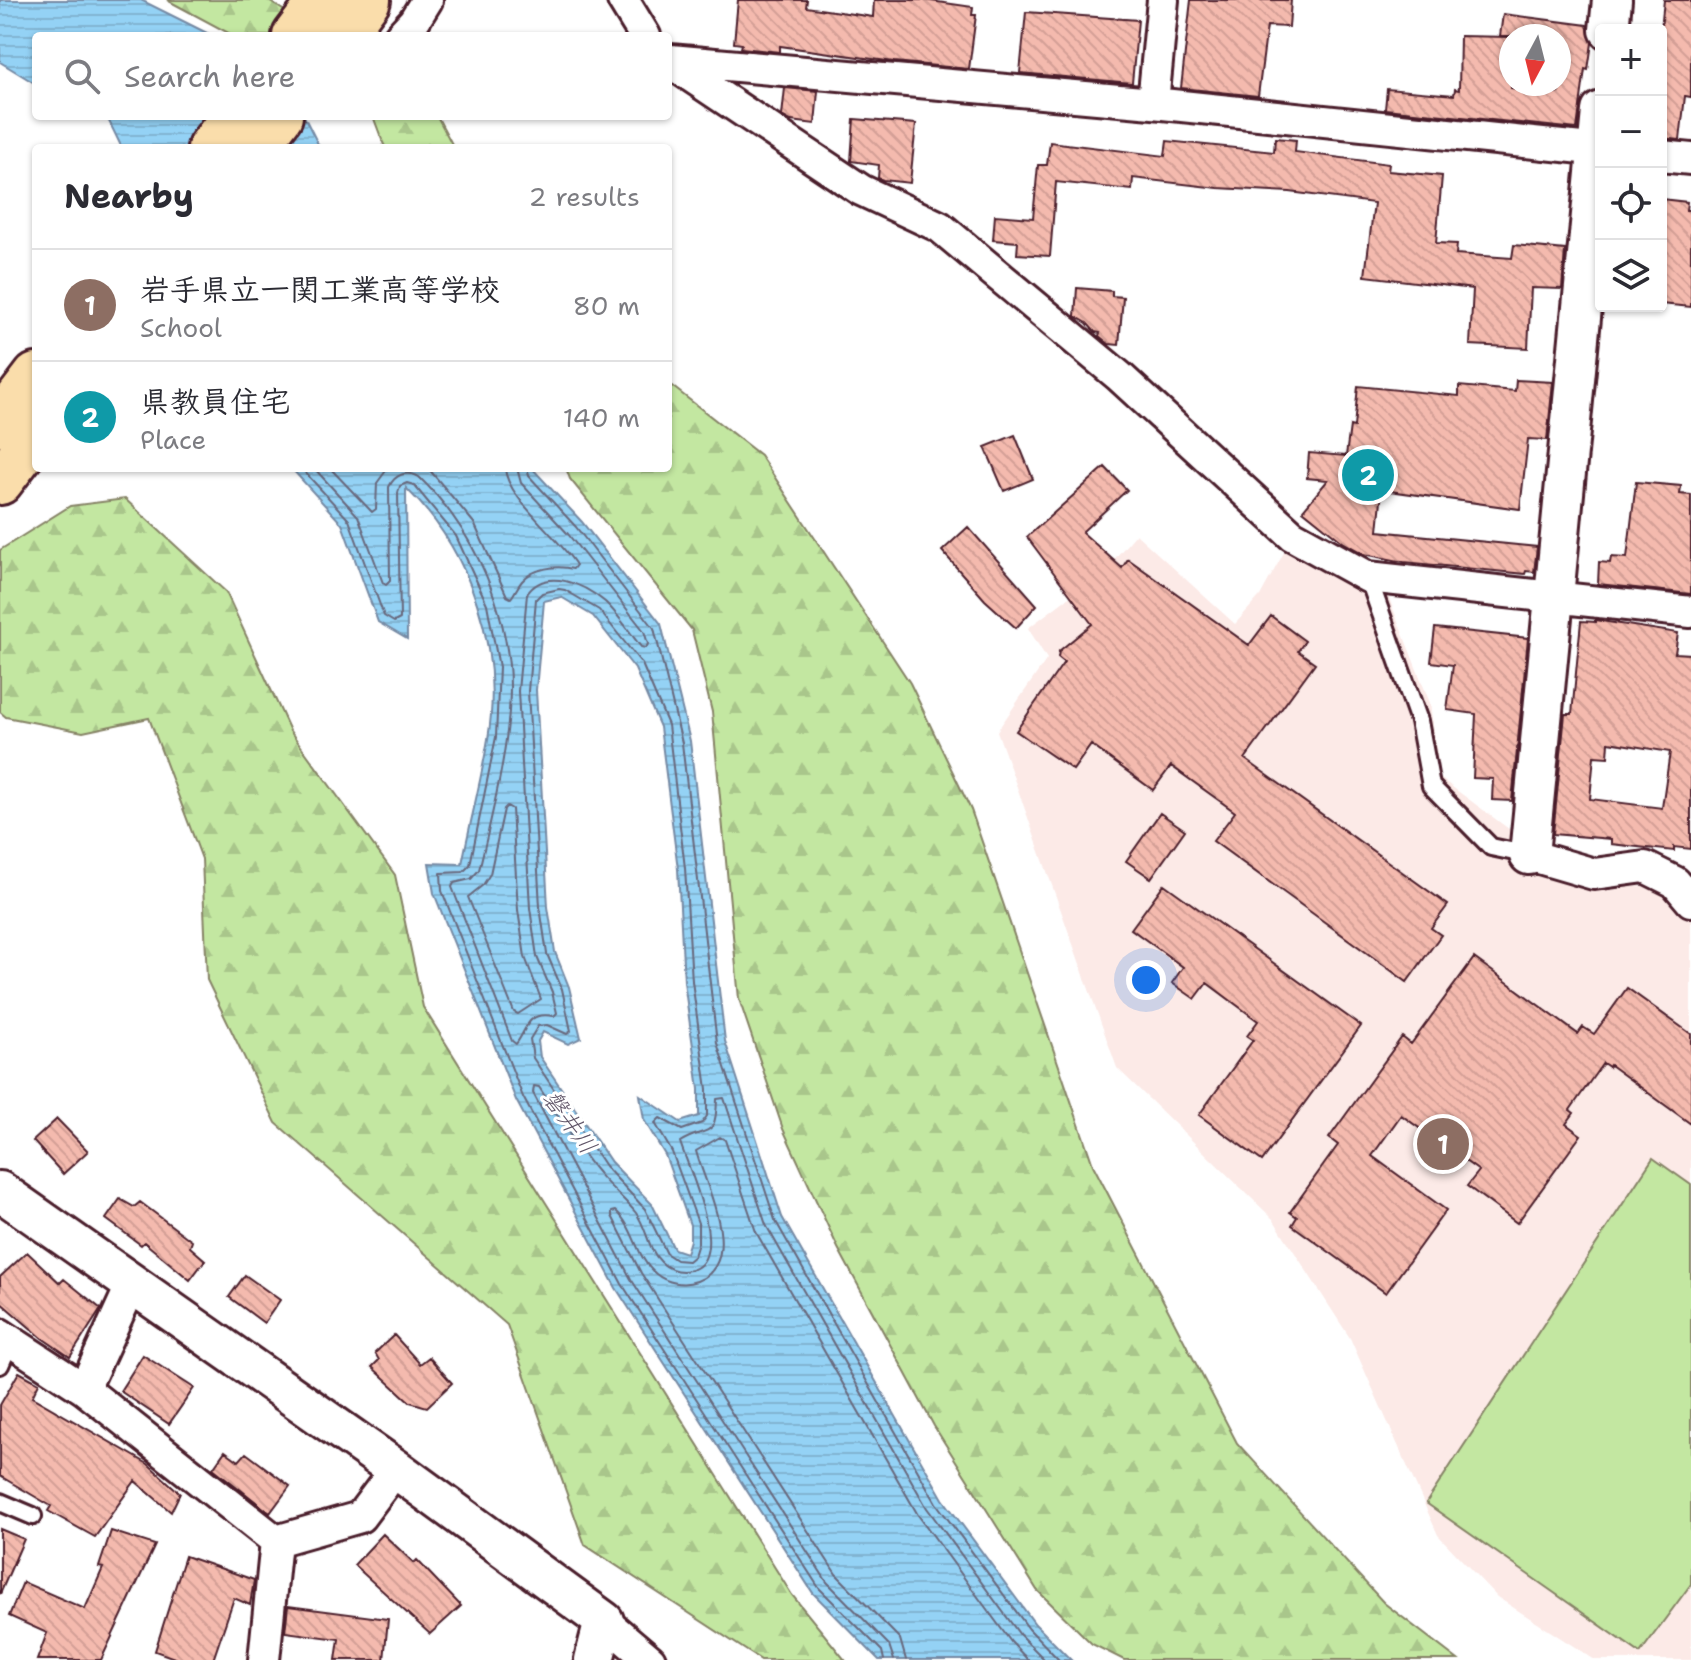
<!DOCTYPE html>
<meta charset="utf-8">
<style>
body{margin:0;font-family:"Shantell Sans","Klee One",sans-serif;background:#f2f2f3;color:#2b2b33}
.controls{position:absolute;right:24px;top:24px;display:grid;overflow:hidden;border-radius:8px;box-shadow:0 2px 6px #0004}
.controls button{width:72px;height:72px;display:grid;place-items:center;padding:0;border:0;border-bottom:2px solid #e1e1e2;background:#fff;color:#2b2b33;font:40px sans-serif}
.compass{position:absolute;left:1499px;top:24px;width:72px;height:72px;border-radius:50%;background:#fff;box-shadow:0 2px 6px #0004;rotate:187deg}
.you{position:absolute;left:1146px;top:980px;width:28px;height:28px;margin:-20px;border:6px solid #fff;border-radius:50%;background:#1a73e8;box-shadow:0 0 0 12px #1a73e833}
.badge{display:grid;place-items:center;width:52px;height:52px;border-radius:50%;background:#4a1f2b;color:#fff;font-size:26px;font-weight:700}
.pin{position:absolute;translate:-50% -50%;border:4px solid #fff;box-shadow:0 2px 8px #0006}
.list{margin:0;padding:0;list-style:none}
h2{display:flex;justify-content:space-between;align-items:center;height:104px;margin:0;padding:0 32px;font-size:34px}
h2 small{font-size:26px;font-weight:400;color:#7c7c81}
.list li{display:grid;grid-template-columns:52px 1fr auto;gap:24px;align-items:center;box-sizing:border-box;height:112px;padding:0 32px;border-top:2px solid #e1e1e2}
.list b{display:block;font-size:30px;white-space:nowrap}
.list p{margin:0;font-size:26px;white-space:nowrap;color:#7c7c81}
.list em{font-size:26px;font-style:normal;color:#7c7c81}
.icon{flex:none;width:44px;height:44px;fill:none;stroke:currentColor;stroke-width:2;stroke-linecap:round;stroke-linejoin:round}
.map{position:relative;flex:none;width:1691px;height:1660px;overflow:hidden}
.search{position:absolute;background:#fff;box-shadow:0 2px 6px #0004;left:32px;top:32px;width:640px;height:88px;display:flex;align-items:center;gap:20px;box-sizing:border-box;padding:0 28px;border-radius:8px;color:#7c7c81;font-size:30px}
.panel{position:absolute;background:#fff;box-shadow:0 2px 6px #0004;left:32px;top:144px;width:640px;height:328px;border-radius:8px}
.map>svg:first-child{display:block}
</style>
<div class="map">
<svg width="1691" height="1660" viewBox="0 0 1691 1660">
<defs>
<pattern id="forest-firs" width="22" height="20" patternUnits="userSpaceOnUse" patternTransform="scale(2)"><rect width="22" height="20" fill="#c3e7a1"/><path d="M5 1l3.5 6h-7zM16 11l3.5 6h-7z" fill="#a9c68b"/></pattern>
<pattern id="water-rules" width="6" height="5" patternUnits="userSpaceOnUse" patternTransform="scale(2)"><rect width="6" height="5" fill="#94d2f5"/><path d="M0 2.5h6" fill="none" stroke="#81b4d2"/></pattern>
<pattern id="building-back-hatch" width="6" height="6" patternUnits="userSpaceOnUse" patternTransform="scale(2)"><rect width="6" height="6" fill="#f4baae"/><path d="M-1 5l2 2M0 0l6 6M5-1l2 2" fill="none" stroke="#d39f96"/></pattern>
</defs>
<rect width="100%" height="100%" fill="#fff"/>
<filter id="ink" filterUnits="userSpaceOnUse"><feTurbulence type="fractalNoise" baseFrequency=".0125" numOctaves="2"/><feDisplacementMap in="SourceGraphic" scale="16" xChannelSelector="R" yChannelSelector="G"/><feConvolveMatrix kernelMatrix="1 2 1 2 8 2 1 2 1" color-interpolation-filters="sRGB"/></filter>
<g filter="url(#ink)">
<path fill="#fceae7" d="M 1136,534 L 1235,624 L 1260,596 L 1288,545 L 1387,593 L 1430,703 L 1440,778 L 1517,835 L 1527,868 L 1585,887 L 1657,886 L 1691,917 L 1691,1660 L 1595,1660 L 1497,1597 L 1438,1535 L 1350,1338 L 1273,1219 L 1117,1068 L 997,731 L 1047,659 L 1028,628 L 1104,571 Z"/>
<path fill="url(#forest-firs)" stroke="#868366" stroke-width="2" d="M 167,0 L 267,0 L 304,23 L 295,36 L 234,36 Z
M 373,116 L 437,116 L 454,148 L 385,148 Z
M 668,383 L 760,455 L 910,683 L 971,810 L 1093,1165 L 1237,1443 L 1384,1603 L 1458,1660 L 1124,1660 L 1092,1644 L 1037,1590 L 934,1426 L 838,1248 L 783,1129 L 739,999 L 712,712 L 692,630 L 570,479 L 566,468 L 668,468 Z
M 125,499 L 226,592 L 290,731 L 395,875 L 423,1007 L 792,1595 L 845,1660 L 761,1660 L 585,1545 L 507,1325 L 276,1123 L 207,980 L 202,859 L 149,718 L 83,732 L 6,717 L 0,712 L 0,550 L 70,506 Z"/>
<path fill="#c3e7a1" stroke="#868366" stroke-width="2" d="M 1653,1158 L 1691,1185 L 1691,1584 L 1640,1653 L 1426,1503 Z"/>
<path fill="url(#water-rules)" stroke="#768aa4" stroke-width="2" fill-rule="evenodd" d="M 0,0 L 141,0 L 213,36 L 36,36 L 36,84 L 0,62 Z
M 104,116 L 304,116 L 320,148 L 122,148 L 107,117 Z
M 291,468 L 532,468 L 582,522 L 661,624 L 690,741 L 725,1041 L 782,1217 L 943,1499 L 1035,1624 L 1071,1660 L 879,1660 L 813,1593 L 616,1288 L 516,1100 L 434,893 L 429,863 L 462,864 C 470,823 481,781 488,739 C 503,649 471,551 406,488 L 407,639 L 378,622 L 342,524 ZM 561,597 L 593,616 L 635,669 L 660,727 L 678,869 L 684,982 L 699,1089 L 699,1116 L 680,1122 L 640,1095 L 644,1120 L 665,1155 L 690,1225 L 690,1240 L 686,1253 L 674,1249 L 652,1204 L 611,1162 L 540,1057 L 538,1041 L 543,1032 L 568,1044 L 581,1038 L 569,987 L 555,952 L 548,907 L 536,690 L 544,601 Z"/>
<g fill="none" stroke-linecap="round" stroke-linejoin="round">
<path stroke="#68677c" stroke-width="2" d="M 301,468 L 349,520 L 384,616 L 394,622 L 400,619 L 398,493 L 400,486 L 407,483 L 414,485 L 456,536 L 487,604 L 499,667 L 496,737 L 470,865 L 463,872 L 441,873 L 442,891 L 523,1097 L 622,1284 L 819,1588 L 882,1651 L 884,1660
M 314,468 L 358,516 L 383,583 L 386,585 L 390,581 L 389,487 C 395,474 407,470 419,477 C 470,526 502,595 509,665 C 515,724 493,812 479,870 L 471,879 L 454,883 L 452,887 L 512,1041 L 516,1044 C 528,1028 526,1011 554,1016 L 557,1013 L 552,992 L 537,957 L 530,908 L 518,691 L 527,594 C 546,566 585,585 605,602 C 619,615 630,633 641,647 L 646,648 L 648,644 L 644,631 L 568,534 L 521,483 L 517,468
M 330,468 L 372,512 L 376,509 L 377,483 L 388,468
M 428,468 L 474,523 L 507,596 L 511,598 C 515,593 517,587 522,581 C 533,568 557,565 573,569 L 576,565 C 559,537 506,497 505,468
M 527,468 L 529,476 L 576,527 L 654,628 L 682,743 L 717,1043 L 775,1220 L 936,1503 L 1029,1629 L 1059,1660
M 559,589 L 565,590 L 599,610 L 642,664 L 668,725 L 685,868 L 692,981 L 707,1089 L 707,1116 L 702,1123 L 682,1130 L 660,1118 L 655,1123 L 672,1152 L 698,1223 L 698,1243 L 694,1256 L 688,1261 L 676,1260 L 667,1254 L 645,1209 L 605,1166 L 533,1058 L 530,1039 L 538,1026 L 547,1025 L 567,1034 L 571,1031 L 562,989 L 547,954 L 540,907 L 528,691 L 536,599 L 542,593 Z
M 507,806 L 512,809 L 518,910 L 525,957 L 541,999 L 518,1014 L 514,1012 L 468,897 L 483,885 L 490,874 L 504,809 Z
M 894,1660 L 889,1645 L 827,1582 L 631,1279 L 533,1093 L 534,1086 L 539,1087 C 558,1116 576,1147 598,1173 C 609,1187 625,1199 636,1213 C 647,1228 648,1250 661,1262 C 667,1268 675,1271 683,1271 C 738,1270 687,1166 680,1142 C 707,1125 716,1141 717,1099 L 724,1098 L 766,1225 L 927,1508 L 1020,1635 L 1045,1660
M 906,1660 L 900,1639 L 836,1574 L 641,1273 L 612,1216 L 612,1212 L 616,1211 C 635,1228 636,1258 656,1274 C 667,1283 683,1286 697,1281 C 747,1262 704,1183 696,1151 L 720,1137 L 725,1140 L 756,1232 L 918,1515 L 1011,1642 L 1028,1660"/>
</g>
<path fill="url(#building-back-hatch)" stroke="#4a1f2b" stroke-width="2" fill-rule="evenodd" d="M 738,0 L 807,0 L 806,7 L 873,17 L 874,0 L 924,0 L 973,7 L 972,15 L 976,15 L 969,69 L 894,62 L 780,46 L 780,52 L 741,48 L 742,44 L 734,43 Z
M 1191,0 L 1291,0 L 1289,27 L 1267,26 L 1258,96 L 1181,88 Z
M 1664,0 L 1691,0 L 1691,97 L 1685,96 L 1680,140 L 1661,138 L 1661,29 Z
M 1026,12 L 1138,20 L 1132,83 L 1020,73 Z
M 1503,14 L 1587,25 L 1592,43 L 1588,70 L 1585,69 L 1577,129 L 1385,109 L 1387,89 L 1454,95 L 1455,89 L 1459,90 L 1460,36 L 1511,37 L 1511,88 L 1559,93 L 1559,36 L 1500,36 Z
M 785,88 L 818,91 L 815,124 L 791,121 L 782,116 Z
M 854,119 L 916,124 L 910,183 L 883,180 L 878,178 L 879,165 L 851,161 Z
M 1275,138 L 1296,140 L 1295,152 L 1389,164 L 1388,171 L 1442,176 L 1436,243 L 1457,244 L 1456,254 L 1512,258 L 1514,245 L 1565,250 L 1562,289 L 1531,288 L 1528,348 L 1470,345 L 1473,289 L 1365,276 L 1374,203 L 1290,192 L 1218,188 L 1133,178 L 1132,190 L 1056,182 L 1050,256 L 1017,254 L 1018,242 L 993,240 L 995,215 L 1033,218 L 1038,165 L 1047,165 L 1050,142 L 1165,156 L 1167,141 L 1274,152 Z
M 1661,199 L 1687,202 L 1686,210 L 1691,210 L 1691,307 L 1661,304 Z
M 1077,288 L 1112,291 L 1112,296 L 1123,297 L 1119,345 L 1109,344 L 1099,336 L 1100,333 L 1095,332 L 1087,323 L 1075,316 Z
M 1516,380 L 1553,382 L 1547,440 L 1528,439 L 1520,509 L 1382,490 L 1378,531 L 1537,547 L 1534,572 L 1526,571 L 1525,574 L 1404,562 L 1364,554 L 1344,543 L 1303,510 L 1328,480 L 1307,478 L 1309,453 L 1346,456 L 1350,426 L 1354,427 L 1358,386 L 1459,396 L 1459,386 L 1515,391 Z
M 1015,435 L 1033,479 L 1004,491 L 985,447 Z
M 1105,467 L 1127,490 L 1082,532 L 1122,568 L 1128,559 L 1249,645 L 1271,616 L 1305,641 L 1298,651 L 1315,663 L 1245,759 L 1448,905 L 1431,928 L 1441,935 L 1407,982 L 1213,841 L 1235,812 L 1171,766 L 1153,790 L 1091,745 L 1073,770 L 1016,731 L 1064,662 L 1058,657 L 1059,651 L 1092,624 L 1027,537 Z
M 1636,482 L 1681,486 L 1680,494 L 1691,495 L 1691,594 L 1598,584 L 1599,562 L 1610,563 L 1611,557 L 1627,558 Z
M 968,527 L 1037,605 L 1016,628 L 985,600 L 942,551 Z
M 1595,620 L 1678,633 L 1675,653 L 1691,654 L 1691,849 L 1674,847 L 1674,851 L 1611,844 L 1611,839 L 1553,834 L 1565,714 L 1572,714 L 1581,621 L 1595,622 ZM 1609,742 L 1670,752 L 1662,808 L 1590,799 L 1594,756 L 1608,757 Z
M 1435,628 L 1528,638 L 1512,801 L 1492,800 L 1493,779 L 1473,778 L 1476,714 L 1447,710 L 1453,665 L 1431,662 Z
M 1160,813 L 1185,830 L 1151,878 L 1126,861 Z
M 1164,884 L 1361,1026 L 1262,1161 L 1199,1115 L 1253,1040 L 1247,1036 L 1258,1021 L 1207,983 L 1195,999 L 1172,983 L 1183,967 L 1131,929 Z
M 1474,958 L 1578,1034 L 1583,1027 L 1594,1034 L 1627,988 L 1691,1034 L 1691,1124 L 1610,1065 L 1609,1067 L 1603,1063 L 1570,1110 L 1574,1113 L 1566,1124 L 1581,1135 L 1517,1223 L 1467,1186 L 1479,1171 L 1401,1115 L 1372,1156 L 1446,1210 L 1386,1293 L 1292,1225 L 1297,1217 L 1290,1212 L 1338,1145 L 1329,1138 L 1402,1037 L 1411,1044 Z
M 57,1119 L 88,1151 L 63,1174 L 33,1141 Z
M 120,1199 L 134,1207 L 140,1202 L 192,1241 L 190,1247 L 205,1260 L 190,1280 L 144,1242 L 141,1245 L 106,1219 Z
M 27,1252 L 60,1283 L 64,1279 L 101,1309 L 70,1357 L 42,1338 L 0,1302 L 0,1277 Z
M 245,1275 L 280,1300 L 264,1323 L 229,1297 Z
M 394,1335 L 420,1364 L 429,1357 L 452,1383 L 427,1407 L 410,1402 L 372,1367 L 379,1360 L 375,1353 Z
M 143,1355 L 194,1388 L 169,1424 L 120,1391 Z
M 19,1372 L 39,1383 L 32,1397 L 148,1464 L 180,1493 L 171,1512 L 135,1481 L 95,1537 L 48,1511 L 51,1506 L 0,1476 L 0,1405 Z
M 225,1451 L 239,1461 L 246,1453 L 290,1486 L 270,1513 L 213,1468 Z
M 0,1529 L 24,1539 L 0,1594 Z
M 111,1531 L 155,1545 L 101,1660 L 37,1660 L 47,1633 L 9,1616 L 23,1582 L 85,1609 L 103,1568 L 99,1567 Z
M 383,1534 L 414,1563 L 417,1560 L 461,1606 L 430,1634 L 354,1565 Z
M 185,1556 L 254,1580 L 250,1605 L 234,1598 L 213,1660 L 180,1660 L 155,1651 Z
M 288,1606 L 388,1619 L 384,1660 L 336,1660 L 339,1639 L 285,1632 Z"/>
<g fill="none" stroke-linecap="round" stroke-linejoin="round">
<g stroke="#4a1f2b" stroke-width="22">
<path id="service" d="M 1368,577 L 1419,721 L 1431,786 L 1491,847 L 1529,855
M 0,1365 L 11,1340
M 0,1502 L 33,1516"/>
</g>
<g stroke="#4a1f2b" stroke-width="36">
<path id="minor" d="M 623,0 L 645,36
M 400,36 L 414,21 L 427,0
M 670,60 L 1153,103 L 1601,150
M 668,61 L 861,190 L 940,227 L 1119,376 L 1292,535 L 1368,577 L 1691,612
M 1153,103 L 1163,0
M 1661,156 L 1691,159
M 1529,855 L 1594,874 L 1645,867 L 1675,882 L 1691,901
M 0,1334 L 84,1389 L 276,1541
M 84,1389 L 132,1284
M 604,1621 L 650,1660
M 264,1660 L 276,1541 L 360,1517 L 396,1469"/>
</g>
<g stroke="#4a1f2b" stroke-width="44">
<path id="tertiary" d="M 1609,30 L 1612,0
M 1529,855 L 1601,111
M 0,1191 L 396,1469 L 604,1621 L 594,1660"/>
</g>
<g stroke="#4a1f2b" stroke-width="50">
<path id="trunk" d="M 295,36 L 322,0
M 341,36 L 368,0
M 210,148 L 234,116
M 256,148 L 280,116
M 0,423 L 36,376
M 0,482 L 36,435"/>
</g>
<use href="#service" stroke="#fff" stroke-width="16"/>
<use href="#minor" stroke="#fff" stroke-width="30"/>
<use href="#tertiary" stroke="#fff" stroke-width="38"/>
<use href="#trunk" stroke="#faddab" stroke-width="44"/>
</g>
</g>
<g text-anchor="middle" stroke-width="6" stroke-linejoin="round" paint-order="stroke">
<g font-size="24" font-style="italic" fill="#605568" stroke="#fff">
<text transform="translate(570 1122) rotate(54)" y="8">磐井川</text>
</g>
</g>
</svg>
<div class="controls">
<button>+</button>
<button>−</button>
<button><svg class="icon" aria-label="locate" viewBox="0 0 24 24"><circle cx="12" cy="12" r="6"/><path d="M12 2v4M12 18v4M2 12h4M18 12h4"/></svg></button>
<button><svg class="icon" aria-label="layers" viewBox="0 0 24 24"><path d="M12 4l9 5-9 5-9-5zM3 14l9 5 9-5"/></svg></button>
</div>
<svg class="compass" viewBox="-18 -18 36 36"><path d="M0-13l5 13h-10z" fill="#e53935"/><path d="M0 13l5-13h-10z" fill="#7c7c81"/></svg>
<div class="you"></div>
<div class="pin badge" style="left:1443px;top:1144px;background:#8d6e63">1</div>
<div class="pin badge" style="left:1368px;top:475px;background:#0f9aa8">2</div>
<div class="search"><svg class="icon" aria-label="search" viewBox="0 0 24 24"><circle cx="10" cy="10" r="6"/><path d="M15 15l6 6"/></svg>Search here</div>
<section class="panel">
<h2>Nearby<small>2 results</small></h2>
<ul class="list">
<li><span class="badge" style="background:#8d6e63">1</span><div><b>岩手県立一関工業高等学校</b><p>School</p></div><em>80 m</em></li>
<li><span class="badge" style="background:#0f9aa8">2</span><div><b>県教員住宅</b><p>Place</p></div><em>140 m</em></li>
</ul>
</section>
</div>
